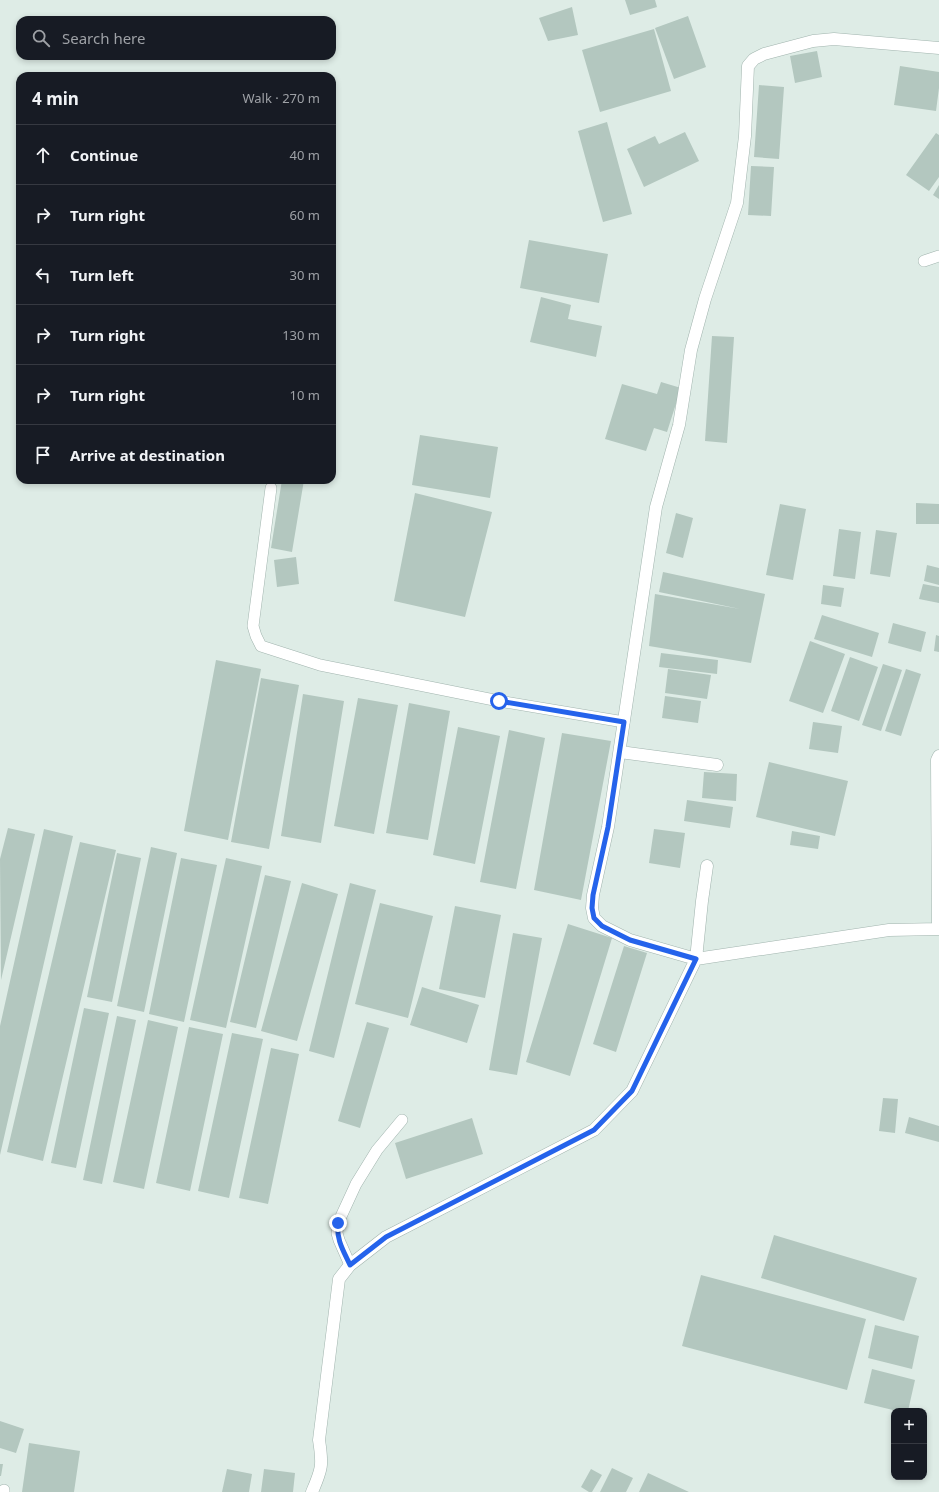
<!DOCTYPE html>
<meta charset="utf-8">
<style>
body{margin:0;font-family:"Noto Sans",sans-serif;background:#20242c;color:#f1f3f6}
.controls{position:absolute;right:12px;bottom:12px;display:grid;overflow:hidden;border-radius:8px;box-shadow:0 2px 6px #0003}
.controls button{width:36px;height:36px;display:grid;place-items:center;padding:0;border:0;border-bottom:1px solid #363941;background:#171b24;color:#f1f3f6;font:20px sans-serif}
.stop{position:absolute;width:12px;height:12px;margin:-9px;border:3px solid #2563eb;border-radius:50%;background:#fff}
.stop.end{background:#2563eb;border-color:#fff;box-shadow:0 1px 4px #0008}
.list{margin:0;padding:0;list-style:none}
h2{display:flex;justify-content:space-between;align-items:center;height:52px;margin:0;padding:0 16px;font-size:17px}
h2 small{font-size:13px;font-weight:400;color:#9ea1a6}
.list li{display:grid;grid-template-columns:26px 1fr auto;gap:12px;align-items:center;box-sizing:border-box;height:60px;padding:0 16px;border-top:1px solid #363941}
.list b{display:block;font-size:15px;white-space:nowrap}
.list em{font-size:13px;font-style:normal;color:#9ea1a6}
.icon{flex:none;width:22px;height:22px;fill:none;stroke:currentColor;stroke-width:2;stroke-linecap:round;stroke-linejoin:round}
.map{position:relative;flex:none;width:939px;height:1492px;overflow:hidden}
.search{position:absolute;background:#171b24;box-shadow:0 2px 6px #0003;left:16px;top:16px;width:320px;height:44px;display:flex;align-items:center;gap:10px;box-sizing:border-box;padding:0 14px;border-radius:12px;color:#9ea1a6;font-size:15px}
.panel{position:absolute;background:#171b24;box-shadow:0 2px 6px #0003;left:16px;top:72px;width:320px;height:412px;border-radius:12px}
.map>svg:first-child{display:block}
</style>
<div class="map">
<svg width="939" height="1492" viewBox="0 0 939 1492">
<rect width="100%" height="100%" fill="#deece6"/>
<path fill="#b3c7bf" d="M 625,0 L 655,0 L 657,7 L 630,15 Z
M 572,7 L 578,35 L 548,41 L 539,18 Z
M 688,16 L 706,67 L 674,79 L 655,28 Z
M 654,29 L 671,91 L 600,112 L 582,50 Z
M 817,51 L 822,77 L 795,83 L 790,56 Z
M 900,66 L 939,72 L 939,88 L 936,111 L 894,105 Z
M 759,85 L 784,87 L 779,159 L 754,157 Z
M 607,122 L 632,214 L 603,222 L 578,131 Z
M 685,132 L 699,161 L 644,187 L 627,149 L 655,136 L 659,144 Z
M 936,133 L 939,135 L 939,177 L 929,191 L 906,175 Z
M 751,166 L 774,167 L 771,216 L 748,215 Z
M 939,185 L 939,199 L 933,195 Z
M 529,240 L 608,254 L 599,303 L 520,288 Z
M 541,297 L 571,305 L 568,319 L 602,326 L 596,357 L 530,342 Z
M 712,336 L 734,337 L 727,443 L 705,441 Z
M 661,382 L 681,388 L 667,432 L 654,428 L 646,451 L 605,439 L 622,384 L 657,394 Z
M 420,435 L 498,447 L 490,498 L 412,485 Z
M 282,480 L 304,480 L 292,552 L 271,548 Z
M 415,493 L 492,512 L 465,617 L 394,601 Z
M 916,503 L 939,504 L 939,524 L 916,524 Z
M 780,504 L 806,509 L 793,580 L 766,575 Z
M 676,513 L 693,518 L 683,558 L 666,553 Z
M 839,529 L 861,532 L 855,579 L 833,576 Z
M 876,530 L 897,533 L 890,577 L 870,574 Z
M 296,557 L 299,584 L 277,587 L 274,560 Z
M 927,565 L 939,568 L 939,585 L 924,581 Z
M 663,572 L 765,594 L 751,663 L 649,646 L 655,594 L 740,609 L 659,592 Z
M 923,584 L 939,587 L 939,603 L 919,599 Z
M 823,585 L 844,588 L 841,607 L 821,604 Z
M 822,615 L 879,633 L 872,657 L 814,639 Z
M 893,623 L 926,632 L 921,652 L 888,643 Z
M 936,635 L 939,636 L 939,652 L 934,651 Z
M 810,641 L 845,654 L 823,713 L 789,701 Z
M 661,653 L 718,660 L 717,674 L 659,667 Z
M 850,657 L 878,667 L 859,721 L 831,711 Z
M 216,660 L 261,669 L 228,840 L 184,831 Z
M 883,664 L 902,670 L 881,731 L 862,725 Z
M 668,669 L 711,675 L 707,699 L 665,693 Z
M 906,669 L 921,674 L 901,736 L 885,731 Z
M 261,678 L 299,685 L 269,849 L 231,842 Z
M 303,694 L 344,701 L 321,843 L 281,836 Z
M 665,696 L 701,701 L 698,723 L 662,718 Z
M 358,698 L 398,705 L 374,834 L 334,826 Z
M 409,703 L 450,711 L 428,840 L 386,833 Z
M 813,722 L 842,726 L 838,753 L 809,749 Z
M 458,727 L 500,736 L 475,864 L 433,855 Z
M 509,730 L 545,738 L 516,889 L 480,882 Z
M 562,733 L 611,741 L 581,900 L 534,890 Z
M 769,762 L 848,781 L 835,836 L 756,817 Z
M 704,772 L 737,774 L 736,801 L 702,798 Z
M 687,800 L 733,807 L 730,828 L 684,821 Z
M 8,828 L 35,834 L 1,980 L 0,859 Z
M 44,829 L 73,836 L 0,1155 L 0,1026 Z
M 654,829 L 685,833 L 680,868 L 649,863 Z
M 792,831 L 820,836 L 818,849 L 790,845 Z
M 80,842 L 116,850 L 43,1161 L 7,1152 Z
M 151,847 L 177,853 L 144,1012 L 117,1006 Z
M 117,853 L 141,858 L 112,1002 L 87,997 Z
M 181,858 L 217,865 L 184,1022 L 149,1014 Z
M 226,858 L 262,866 L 226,1028 L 190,1020 Z
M 265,875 L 291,881 L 256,1028 L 230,1022 Z
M 302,883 L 338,894 L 297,1041 L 261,1031 Z
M 350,883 L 376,890 L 334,1058 L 309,1051 Z
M 380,903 L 433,916 L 408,1018 L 355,1004 Z
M 455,906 L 501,915 L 485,998 L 439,989 Z
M 568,924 L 612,938 L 570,1076 L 526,1062 Z
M 513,933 L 542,938 L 517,1075 L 489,1070 Z
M 624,946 L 647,953 L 616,1052 L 593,1044 Z
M 422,987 L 479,1005 L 467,1043 L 410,1025 Z
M 84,1008 L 109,1013 L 76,1168 L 51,1163 Z
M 117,1016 L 136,1020 L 102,1184 L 83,1180 Z
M 148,1020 L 178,1027 L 144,1189 L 113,1182 Z
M 367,1022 L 389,1028 L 360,1128 L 338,1121 Z
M 189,1027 L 223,1034 L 190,1191 L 156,1183 Z
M 232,1033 L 263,1039 L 229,1198 L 198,1191 Z
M 271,1048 L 299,1054 L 268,1204 L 239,1198 Z
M 883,1098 L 898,1099 L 895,1133 L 879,1131 Z
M 909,1117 L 939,1126 L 939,1142 L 905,1133 Z
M 472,1118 L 483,1154 L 406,1179 L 395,1143 Z
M 774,1235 L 917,1278 L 904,1321 L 761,1278 Z
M 701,1275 L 866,1319 L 847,1390 L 682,1346 Z
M 875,1325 L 919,1336 L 912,1369 L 868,1358 Z
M 872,1369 L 915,1380 L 908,1411 L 897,1411 L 864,1403 Z
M 0,1421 L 24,1429 L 16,1453 L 0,1448 Z
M 29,1443 L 80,1451 L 74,1492 L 22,1492 Z
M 0,1464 L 3,1464 L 1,1476 L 0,1476 Z
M 612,1468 L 633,1478 L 626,1492 L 600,1492 Z
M 227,1469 L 252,1474 L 249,1492 L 222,1492 Z
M 264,1469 L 295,1473 L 293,1492 L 261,1492 Z
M 591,1469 L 602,1475 L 592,1492 L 589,1492 L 581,1487 Z
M 648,1473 L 689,1492 L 639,1492 Z"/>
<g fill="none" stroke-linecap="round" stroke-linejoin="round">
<g stroke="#a1b4ae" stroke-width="12">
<path id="lane" d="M 924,261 L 939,256
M 271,488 L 253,626 L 256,636 L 261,646 L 320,665 L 499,701 L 624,722
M 350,1265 L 339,1240 L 337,1233 L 338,1223 L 356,1184 L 377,1150 L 402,1120
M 4,1490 L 4,1492"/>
</g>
<g stroke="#a1b4ae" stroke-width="13">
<path id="street" d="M 620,752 L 717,765
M 707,866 L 702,901 L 696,959 L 630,940 L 602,926 L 594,918 L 592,908 L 593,895 L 608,827 L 656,507 L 679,425 L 691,350 L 705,299 L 737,203 L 745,136 L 748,66 L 754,59 L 764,54 L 813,41 L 834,39 L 939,48
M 938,929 L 937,760 L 939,756
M 312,1492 C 322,1469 323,1465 319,1440 L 339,1279 L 350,1265 L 386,1237 L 594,1130 L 632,1091 L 696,959 L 889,930 L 939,929"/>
</g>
<use href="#lane" stroke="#fff" stroke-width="11"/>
<use href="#street" stroke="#fff" stroke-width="12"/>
</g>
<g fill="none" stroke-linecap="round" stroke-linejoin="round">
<path stroke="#2563eb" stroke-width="5" d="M 338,1223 C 336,1239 343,1250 350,1265 L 386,1237 L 594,1130 L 632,1091 L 696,959 L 630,940 L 602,926 L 594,918 L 592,908 L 593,895 L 608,827 L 624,722 L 499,701"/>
</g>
</svg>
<div class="controls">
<button>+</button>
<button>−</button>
</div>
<div class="stop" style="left:499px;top:701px"></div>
<div class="stop end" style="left:338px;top:1223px"></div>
<div class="search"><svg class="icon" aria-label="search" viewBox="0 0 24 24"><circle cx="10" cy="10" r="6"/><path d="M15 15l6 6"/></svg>Search here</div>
<section class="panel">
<h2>4 min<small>Walk · 270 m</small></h2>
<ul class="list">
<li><svg class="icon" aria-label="ahead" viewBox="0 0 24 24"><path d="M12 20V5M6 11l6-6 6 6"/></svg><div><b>Continue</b></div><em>40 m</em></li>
<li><svg class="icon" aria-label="right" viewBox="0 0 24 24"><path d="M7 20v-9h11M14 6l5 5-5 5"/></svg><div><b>Turn right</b></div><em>60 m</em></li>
<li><svg class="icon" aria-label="left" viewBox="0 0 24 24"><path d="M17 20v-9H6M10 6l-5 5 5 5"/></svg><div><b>Turn left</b></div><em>30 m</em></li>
<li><svg class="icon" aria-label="right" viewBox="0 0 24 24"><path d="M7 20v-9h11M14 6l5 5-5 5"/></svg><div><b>Turn right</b></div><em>130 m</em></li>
<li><svg class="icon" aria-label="right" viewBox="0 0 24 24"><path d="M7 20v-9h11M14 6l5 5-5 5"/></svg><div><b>Turn right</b></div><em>10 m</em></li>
<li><svg class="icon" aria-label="arrive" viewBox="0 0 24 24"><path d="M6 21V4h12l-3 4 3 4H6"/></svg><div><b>Arrive at destination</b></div></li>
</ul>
</section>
</div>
